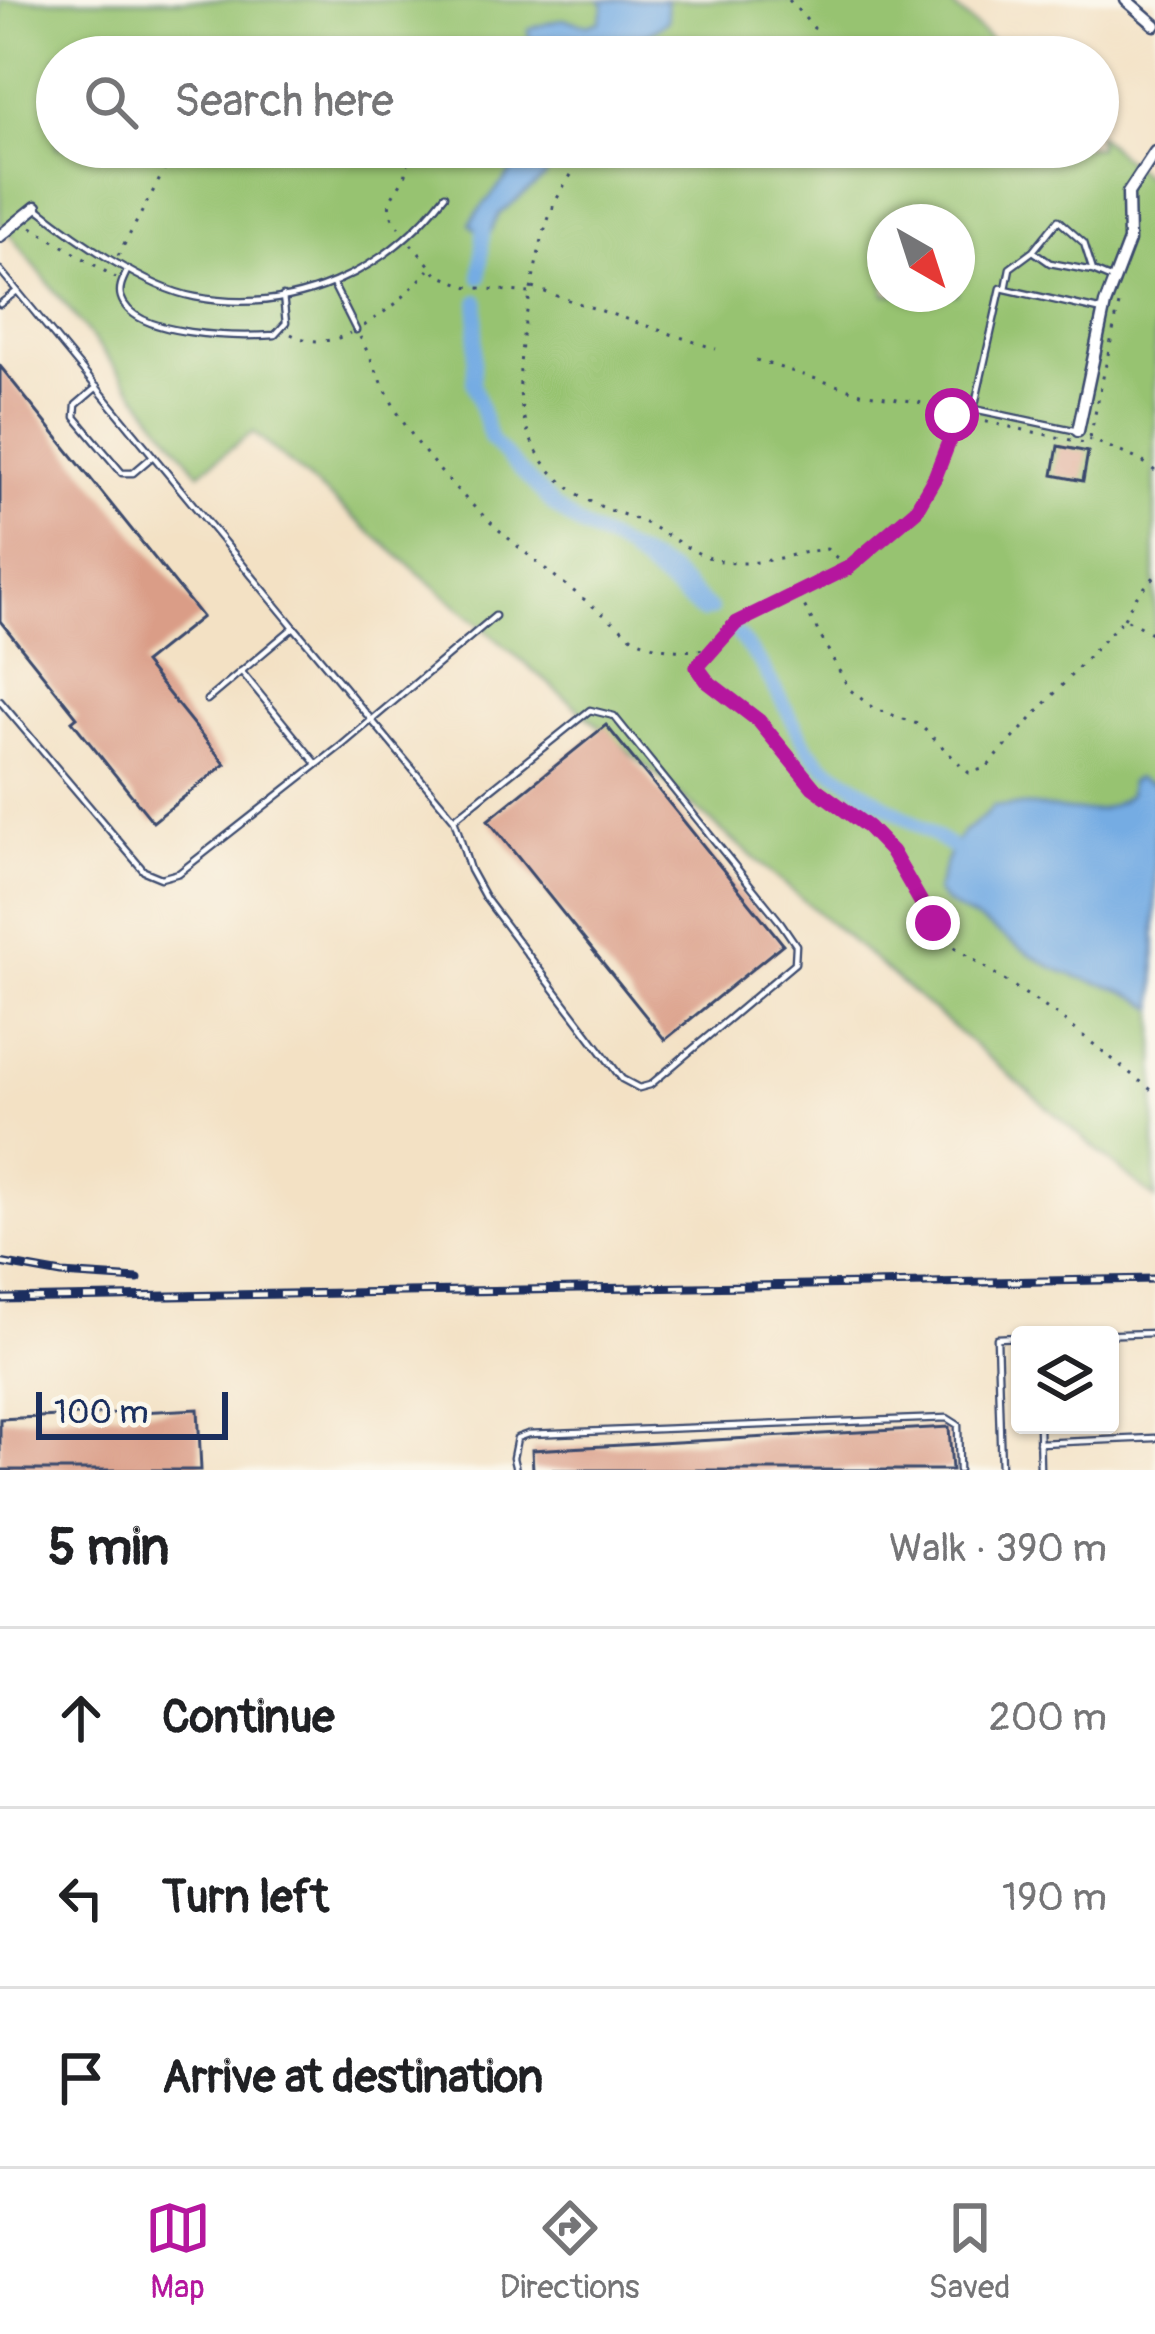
<!DOCTYPE html>
<meta charset="utf-8">
<style>
body{margin:0;font-family:Pangolin,sans-serif;background:#f6f6f6;color:#202124}
.controls{position:absolute;right:36px;bottom:36px;display:grid;overflow:hidden;border-radius:12px;box-shadow:0 3px 9px #0004}
.controls button{width:108px;height:108px;display:grid;place-items:center;padding:0;border:0;border-bottom:3px solid #e0e0e0;background:#fff;color:#202124;font:60px sans-serif}
.compass{position:absolute;left:867px;top:204px;width:108px;height:108px;border-radius:50%;background:#fff;box-shadow:0 3px 9px #0004;rotate:141deg}
.scale{position:absolute;left:36px;bottom:30px;width:192px;box-sizing:border-box;padding-left:12px;border:6px solid #1b2f5e;border-top:0;font-size:33px;line-height:42px;white-space:nowrap;color:#1b2f5e;-webkit-text-stroke:9px #fbf7ec;paint-order:stroke}
.stop{position:absolute;width:36px;height:36px;margin:-27px;border:9px solid #b5179e;border-radius:50%;background:#fff}
.stop.end{background:#b5179e;border-color:#fff;box-shadow:0 3px 12px #0008}
.list{margin:0;padding:0;list-style:none}
h2{display:flex;justify-content:space-between;align-items:center;height:156px;margin:0;padding:0 48px;font-size:51px}
h2 small{font-size:39px;font-weight:400;color:#757577}
.list li{display:grid;grid-template-columns:78px 1fr auto;gap:36px;align-items:center;box-sizing:border-box;height:180px;padding:0 48px;border-top:3px solid #e0e0e0}
.list b{display:block;font-size:45px;white-space:nowrap}
.list em{font-size:39px;font-style:normal;color:#757577}
.icon{flex:none;width:66px;height:66px;fill:none;stroke:currentColor;stroke-width:2;stroke-linecap:round;stroke-linejoin:round}
.map{position:relative;flex:none;width:1155px;height:1470px;overflow:hidden}
.search{position:absolute;background:#fff;box-shadow:0 3px 9px #0004;left:36px;right:36px;top:36px;height:132px;display:flex;align-items:center;gap:30px;box-sizing:border-box;padding:0 42px;border-radius:66px;color:#757577;font-size:45px}
.sheet{height:696px;background:#fff}
nav{display:flex;justify-content:space-around;align-items:center;box-sizing:border-box;height:168px;border-top:3px solid #e0e0e0;background:#fff;font-size:33px;color:#757577}
nav a{display:grid;justify-items:center;gap:6px}
nav .on{color:#b5179e}
.map>svg:first-child{display:block}
</style>
<div class="map">
<svg width="1155" height="1470" viewBox="0 0 1155 1470">
<rect width="100%" height="100%" fill="#fbf7ec"/>
<filter id="ink" filterUnits="userSpaceOnUse"><feTurbulence type="fractalNoise" baseFrequency=".00833" numOctaves="2"/><feDisplacementMap in="SourceGraphic" scale="24" xChannelSelector="R" yChannelSelector="G"/><feConvolveMatrix kernelMatrix="1 2 1 2 8 2 1 2 1" color-interpolation-filters="sRGB"/></filter>
<filter id="wash" filterUnits="userSpaceOnUse"><feTurbulence type="fractalNoise" baseFrequency=".004" numOctaves="4" result="noise"/><feDisplacementMap in="SourceGraphic" scale="48" xChannelSelector="R" yChannelSelector="G"/><feGaussianBlur stdDeviation="2.7" result="paint"/><feColorMatrix in="noise" values="0 0 0 0 0 0 0 0 0 0 0 0 0 0 0 0 0 1.4 0 .05"/><feComposite in="paint" operator="in"/></filter>
<g filter="url(#wash)">
<rect width="100%" height="100%" fill="#f3e1c4"/>
<path fill="#97c371" stroke="#597968" stroke-width="3" fill-rule="evenodd" d="M 0,0 L 946,0 L 1010,57 L 57,57 L 57,147 L 1098,147 L 1098,135 L 1155,185 L 1155,1199 L 253,432 L 199,473 L 0,222 ZM 885,222 L 957,222 L 957,294 L 885,294 Z"/>
<path fill="#74ace3" stroke="#486ea0" stroke-width="3" d="M 600,0 L 666,0 L 668,20 C 630,52 580,57 532,57 L 528,29 L 563,19 L 588,25 L 600,21 L 604,5 Z
M 523,147 L 555,147 L 544,178 L 499,214 L 487,238 L 470,224 C 485,197 517,176 523,147 Z
M 1137,778 L 1155,785 L 1155,1009 C 1124,984 1087,984 1052,967 C 1027,954 1006,937 982,923 C 965,913 948,908 936,892 C 943,872 948,850 962,834 C 972,823 985,820 993,806 C 1006,807 1020,805 1033,806 C 1069,809 1097,821 1129,795 L 1130,782 Z"/>
<g fill="none" stroke-linecap="round" stroke-linejoin="round">
<path stroke="#74ace3" stroke-width="14" d="M 480,277 L 484,221
M 478,301 L 473,383 L 491,440 L 555,507 L 582,527 L 671,572 L 711,610
M 631,555 L 702,612
M 739,636 L 763,667 L 807,747 L 822,764 L 953,848"/>
</g>
<g id="blocks">
<path fill="#da9d87" d="M 0,366 L 202,617 L 144,663 L 225,764 L 153,822 L 72,721 L 77,717 L 0,621 Z
M 1058,446 L 1088,452 L 1083,481 L 1053,475 Z
M 606,725 L 783,944 L 665,1040 L 488,820 Z
M 198,1409 L 201,1470 L 0,1470 L 0,1419 Z
M 949,1427 L 952,1470 L 533,1470 L 532,1450 Z"/>
</g>
</g>
<g filter="url(#ink)">
<use href="#blocks" fill-opacity="0" stroke="#3b4a6d" stroke-width="3"/>
<g fill="none" stroke-linecap="round" stroke-linejoin="round">
<g stroke="#3b4a6d" stroke-width="9">
<path id="service" d="M 36,207 C 75,238 145,288 195,297 C 294,316 386,272 445,195
M 1033,251 L 1050,263 L 1093,271
M 128,269 C 124,278 118,287 121,297 C 133,338 241,337 275,335 L 286,323 L 283,296
M 0,270 L 294,627 L 207,700
M 333,284 L 356,330
M 1006,289 L 1010,268 L 1033,251 L 1058,220 L 1084,243 L 1093,271 L 1112,279
M 0,304 L 17,291
M 97,387 L 76,405 L 75,417 L 122,473 L 133,473 L 153,456
M 1078,431 L 974,409 L 1001,288 L 1103,311
M 294,627 L 454,819 L 470,870 L 486,899 L 622,1079 L 639,1088 L 650,1085 L 795,963 L 796,945 L 781,923 L 614,716 L 590,710 L 454,819
M 241,671 L 317,764
M 0,701 L 144,871 L 161,878 L 179,873 L 342,745 L 495,616
M 1090,1335 L 1155,1333
M 1039,1425 L 1040,1470
M 1039,1443 L 1155,1438
M 516,1470 L 513,1458 L 517,1438 L 528,1434 L 947,1418 L 958,1425 L 959,1470
M 1001,1470 L 997,1338 L 1020,1337"/>
</g>
<g stroke="#3b4a6d" stroke-width="15">
<path id="minor" d="M 1126,0 L 1155,25
M 0,236 L 36,207
M 1078,431 L 1105,304 L 1129,241 L 1128,193 L 1155,152"/>
</g>
<path stroke="#3b4a6d" stroke-width="3" stroke-dasharray="3 9" stroke-linecap="butt" d="M 789,0 L 814,28 L 806,46 L 795,57
M 388,147 L 409,164 C 403,193 375,198 399,227
M 594,147 C 549,194 542,234 530,295 C 515,374 505,451 586,499 C 604,510 626,514 645,523 C 676,538 701,562 737,563 C 768,564 796,552 827,549 L 847,567
M 32,227 L 116,278
M 411,244 L 438,275 L 469,287 L 529,293
M 118,256 L 177,147
M 533,288 L 716,349
M 364,326 L 398,302 L 429,270
M 291,334 C 310,344 331,343 350,333
M 360,337 C 374,364 386,394 402,420 C 459,510 550,571 632,637 C 661,651 681,653 712,648
M 756,360 L 861,393 L 954,408 L 952,415 L 957,416
M 1090,437 L 1120,300
M 1071,440 L 959,416 L 926,497 L 889,535 L 837,575 L 736,623 L 697,667 L 708,682 L 759,721 L 813,786 L 868,827 L 892,852 L 922,907 L 953,946 L 1057,1015 L 1155,1093
M 1080,442 L 1089,444 L 1090,439 L 1142,461 L 1155,471
M 799,596 L 849,689 L 873,708 L 920,725 L 969,773 L 986,768 L 1124,618 L 1155,635
M 1124,618 L 1135,598 L 1155,576"/>
<use href="#service" stroke="#fff" stroke-width="4.5"/>
<use href="#minor" stroke="#fff" stroke-width="10"/>
<g stroke="#1b2f5e" stroke-width="9">
<path id="rail" d="M 0,1263 L 62,1274 L 138,1279
M 0,1299 L 1155,1279"/>
</g>
<use href="#rail" stroke="#fbf7ec" stroke-width="4.5" stroke-dasharray="14" stroke-linecap="butt"/>
</g>
</g>
<g fill="none" stroke-linecap="round" stroke-linejoin="round" filter="url(#ink)">
<path stroke="#b5179e" stroke-width="15" d="M 933,923 L 892,852 L 868,827 L 813,787 L 759,721 L 708,682 L 697,667 L 736,623 L 848,568 L 916,510 L 935,477 L 959,416 L 952,415"/>
</g>
</svg>
<div class="controls">
<button><svg class="icon" aria-label="layers" viewBox="0 0 24 24"><path d="M12 4l9 5-9 5-9-5zM3 14l9 5 9-5"/></svg></button>
</div>
<svg class="compass" viewBox="-18 -18 36 36"><path d="M0-13l5 13h-10z" fill="#e53935"/><path d="M0 13l5-13h-10z" fill="#757577"/></svg>
<div class="scale">100 m</div>
<div class="stop" style="left:952px;top:415px"></div>
<div class="stop end" style="left:933px;top:923px"></div>
<div class="search"><svg class="icon" aria-label="search" viewBox="0 0 24 24"><circle cx="10" cy="10" r="6"/><path d="M15 15l6 6"/></svg>Search here</div>
</div>
<section class="sheet">
<h2>5 min<small>Walk · 390 m</small></h2>
<ul class="list">
<li><svg class="icon" aria-label="ahead" viewBox="0 0 24 24"><path d="M12 20V5M6 11l6-6 6 6"/></svg><div><b>Continue</b></div><em>200 m</em></li>
<li><svg class="icon" aria-label="left" viewBox="0 0 24 24"><path d="M17 20v-9H6M10 6l-5 5 5 5"/></svg><div><b>Turn left</b></div><em>190 m</em></li>
<li><svg class="icon" aria-label="arrive" viewBox="0 0 24 24"><path d="M6 21V4h12l-3 4 3 4H6"/></svg><div><b>Arrive at destination</b></div></li>
</ul>
</section>
<nav>
<a class="on"><svg class="icon" aria-label="map" viewBox="0 0 24 24"><path d="M3 6l6-2 6 2 6-2v14l-6 2-6-2-6 2zM9 4v14M15 6v14"/></svg>Map</a>
<a><svg class="icon" aria-label="directions" viewBox="0 0 24 24"><path d="M12 3l9 9-9 9-9-9zM9 14v-3h6M13 9l2 2-2 2"/></svg>Directions</a>
<a><svg class="icon" aria-label="saved" viewBox="0 0 24 24"><path d="M7 4h10v16l-5-4-5 4z"/></svg>Saved</a>
</nav>
